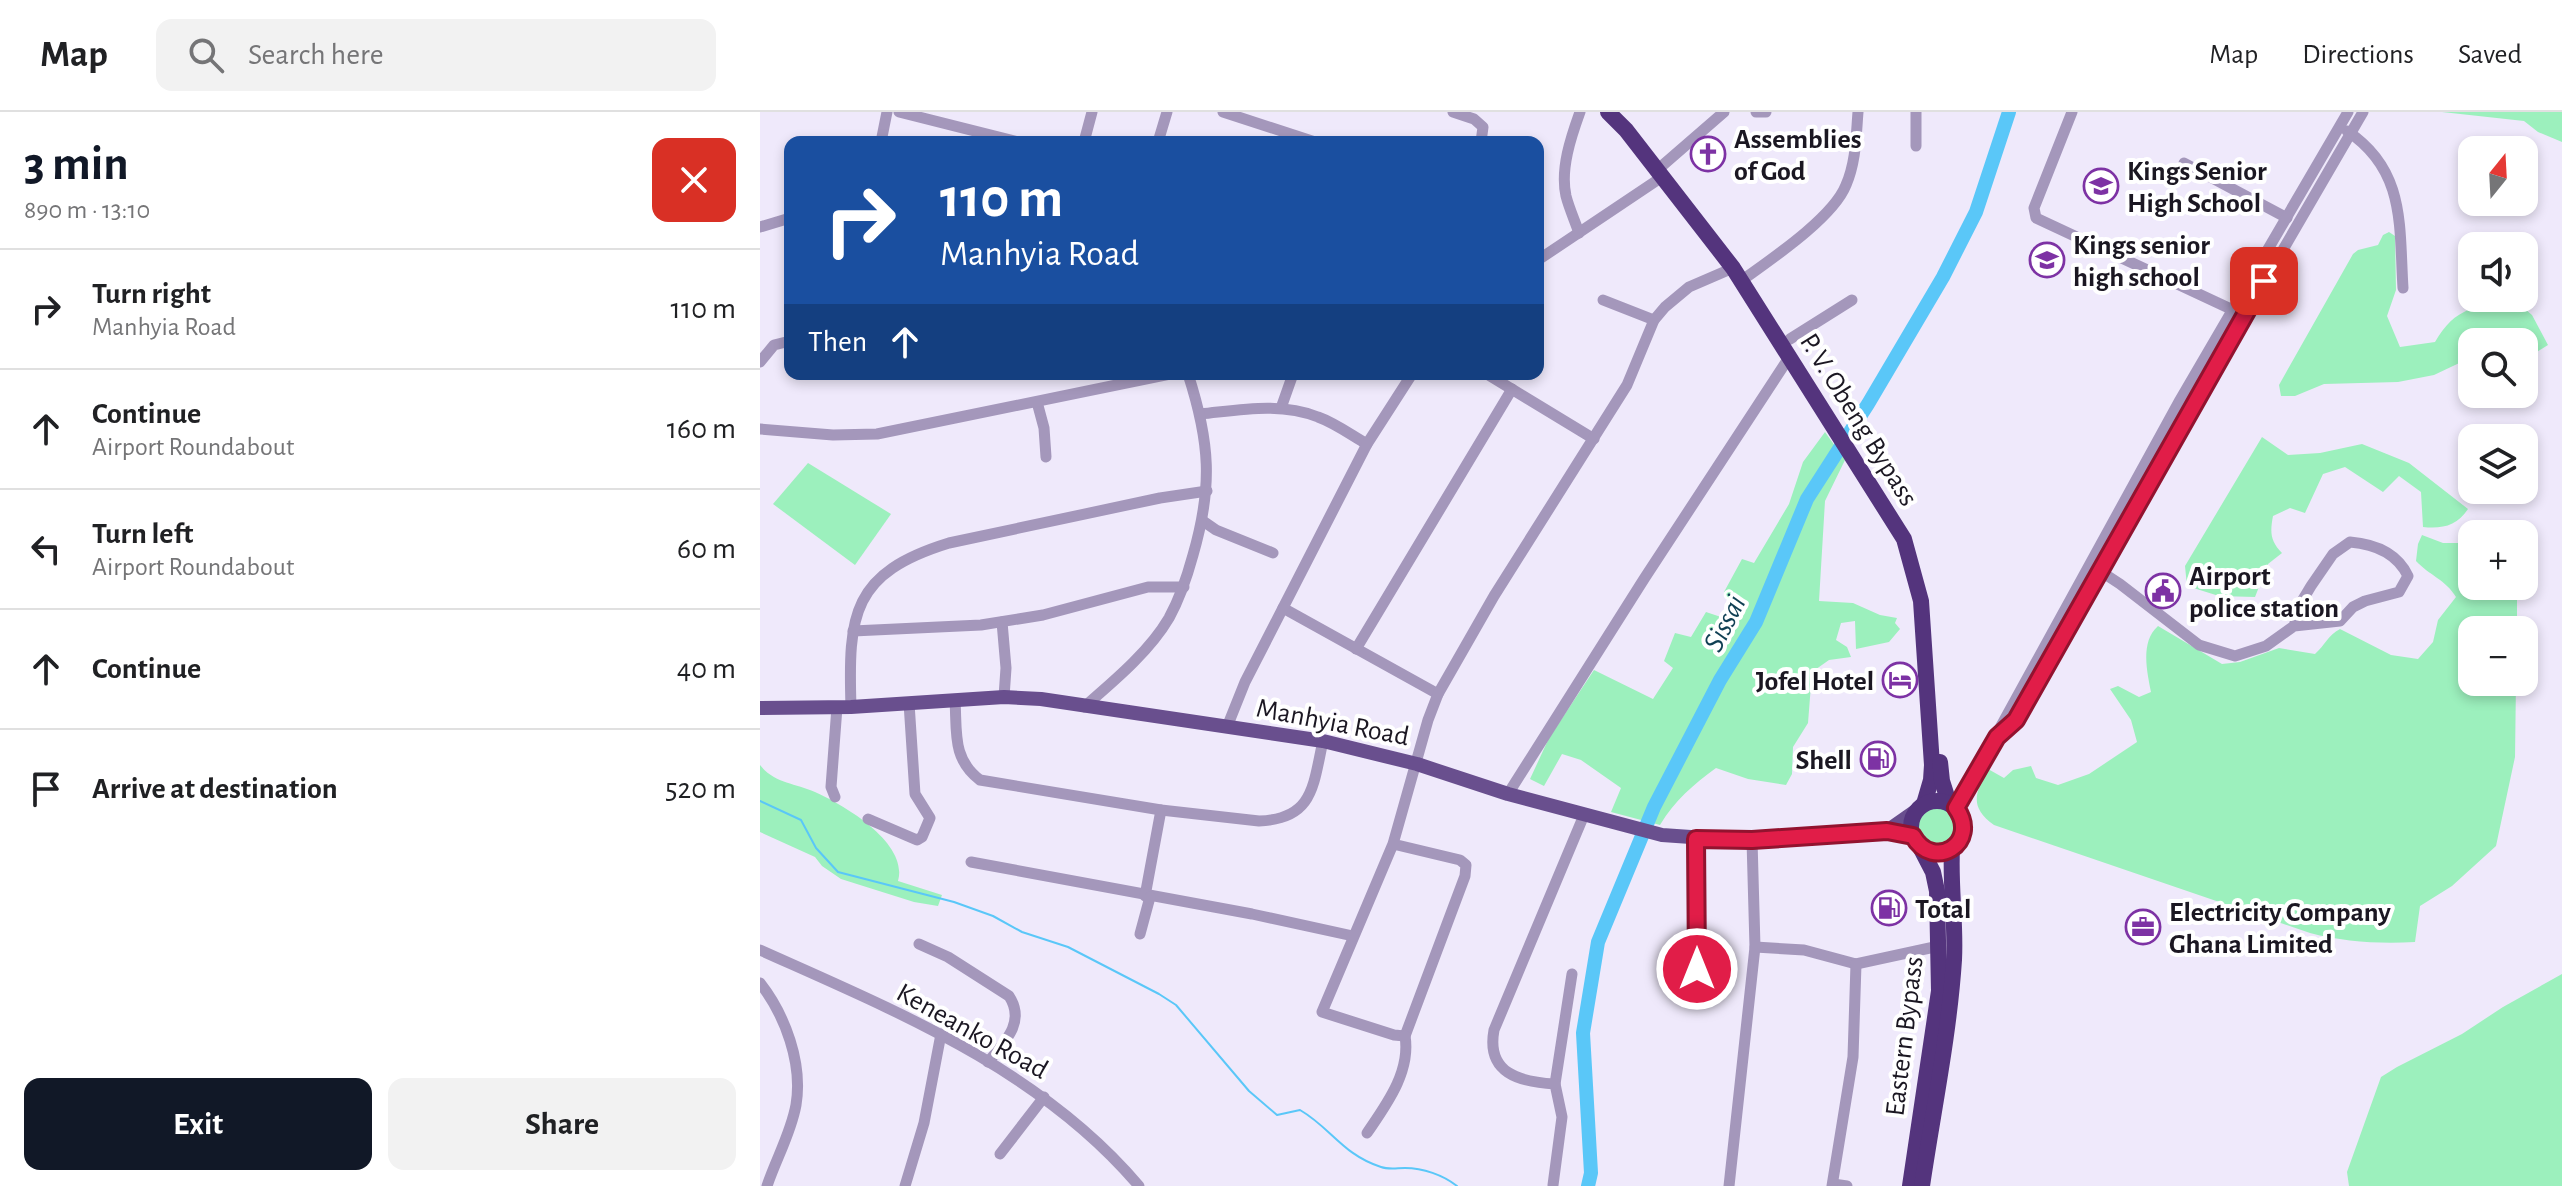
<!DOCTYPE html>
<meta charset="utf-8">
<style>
body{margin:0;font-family:"Alegreya Sans",sans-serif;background:#f2f2f2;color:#202124;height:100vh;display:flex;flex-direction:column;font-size:30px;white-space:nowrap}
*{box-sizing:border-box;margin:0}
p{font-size:26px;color:#757577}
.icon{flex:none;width:44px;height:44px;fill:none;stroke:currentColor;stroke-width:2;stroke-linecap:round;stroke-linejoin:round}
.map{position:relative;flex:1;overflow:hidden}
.sheet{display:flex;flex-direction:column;background:#fff;width:760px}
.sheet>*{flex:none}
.banner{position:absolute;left:24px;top:24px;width:760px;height:244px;border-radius:16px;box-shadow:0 4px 12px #0003;background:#1a4fa0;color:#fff;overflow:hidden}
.needle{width:52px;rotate:18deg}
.tools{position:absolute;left:1698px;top:24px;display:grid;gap:16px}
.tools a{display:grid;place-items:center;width:80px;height:80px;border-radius:16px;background:#fff;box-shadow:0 4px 12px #0003;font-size:40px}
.pin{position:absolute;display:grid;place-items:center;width:68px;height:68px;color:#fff;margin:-34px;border-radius:16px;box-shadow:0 4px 12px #0006}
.me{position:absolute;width:88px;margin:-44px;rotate:0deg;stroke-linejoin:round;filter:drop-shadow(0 0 6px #0008)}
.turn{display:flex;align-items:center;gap:28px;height:168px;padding:0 24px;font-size:36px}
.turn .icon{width:104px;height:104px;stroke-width:2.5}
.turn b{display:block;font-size:56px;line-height:68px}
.then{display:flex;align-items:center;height:76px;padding:0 24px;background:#0003;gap:16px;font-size:30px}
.round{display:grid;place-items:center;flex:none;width:84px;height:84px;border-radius:16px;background:#f2f2f2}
.summary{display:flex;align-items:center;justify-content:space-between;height:136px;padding:0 24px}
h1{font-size:48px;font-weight:700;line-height:60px;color:#111827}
.primary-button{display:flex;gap:16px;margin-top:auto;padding:16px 24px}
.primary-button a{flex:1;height:92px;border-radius:16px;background:#111827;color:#fff;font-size:32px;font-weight:700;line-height:92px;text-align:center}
.primary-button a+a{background:#f2f2f2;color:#202124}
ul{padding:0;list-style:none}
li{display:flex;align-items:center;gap:24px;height:120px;padding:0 24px;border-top:2px solid #e0e0e0}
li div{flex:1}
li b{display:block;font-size:30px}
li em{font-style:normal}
header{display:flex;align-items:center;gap:48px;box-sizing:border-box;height:112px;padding:0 40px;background:#fff;border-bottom:2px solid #e0e0e0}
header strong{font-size:38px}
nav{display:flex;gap:44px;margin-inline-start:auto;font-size:28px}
.search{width:560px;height:72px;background:#f2f2f2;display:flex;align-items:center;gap:20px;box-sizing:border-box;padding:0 28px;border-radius:16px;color:#757577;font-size:30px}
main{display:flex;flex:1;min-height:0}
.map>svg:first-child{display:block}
.green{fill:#9cf0bd}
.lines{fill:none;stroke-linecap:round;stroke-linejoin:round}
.stream{stroke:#5ac7f8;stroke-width:2}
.river{stroke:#5ac7f8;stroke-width:14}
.minor{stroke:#a497bb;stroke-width:11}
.major{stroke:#694f8e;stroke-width:14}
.highway{stroke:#54347d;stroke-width:16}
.route-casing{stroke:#92132f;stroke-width:20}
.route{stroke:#e11d48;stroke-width:14}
.labels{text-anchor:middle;stroke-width:8;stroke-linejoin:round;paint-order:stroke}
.poi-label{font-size:28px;font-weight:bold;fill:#1b1722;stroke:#fff;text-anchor:start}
.street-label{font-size:28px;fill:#1b1722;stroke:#fff}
.water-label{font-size:30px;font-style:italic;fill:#0f3f53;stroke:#fff}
</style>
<header>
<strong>Map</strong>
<div class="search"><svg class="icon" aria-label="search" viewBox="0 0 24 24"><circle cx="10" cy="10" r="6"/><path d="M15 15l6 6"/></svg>Search here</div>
<nav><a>Map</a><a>Directions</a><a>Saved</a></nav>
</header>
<main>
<section class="sheet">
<div class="summary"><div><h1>3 min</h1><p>890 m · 13:10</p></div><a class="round" style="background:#d93025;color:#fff"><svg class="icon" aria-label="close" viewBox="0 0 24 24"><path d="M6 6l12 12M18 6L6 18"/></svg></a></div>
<ul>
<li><svg class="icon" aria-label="right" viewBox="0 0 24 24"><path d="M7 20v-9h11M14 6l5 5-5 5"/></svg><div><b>Turn right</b><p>Manhyia Road</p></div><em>110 m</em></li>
<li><svg class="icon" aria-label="ahead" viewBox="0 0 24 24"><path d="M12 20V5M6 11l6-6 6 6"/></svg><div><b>Continue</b><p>Airport Roundabout</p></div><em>160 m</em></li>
<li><svg class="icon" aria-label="left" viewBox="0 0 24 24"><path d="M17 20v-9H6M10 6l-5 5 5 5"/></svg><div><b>Turn left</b><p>Airport Roundabout</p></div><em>60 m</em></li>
<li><svg class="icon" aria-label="ahead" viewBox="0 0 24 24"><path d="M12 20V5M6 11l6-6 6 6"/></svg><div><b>Continue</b></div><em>40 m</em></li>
<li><svg class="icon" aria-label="arrive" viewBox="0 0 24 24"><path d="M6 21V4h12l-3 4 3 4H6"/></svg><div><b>Arrive at destination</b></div><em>520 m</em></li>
</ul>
<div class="primary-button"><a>Exit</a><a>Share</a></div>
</section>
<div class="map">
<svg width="1802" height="1074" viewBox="0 0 1802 1074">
<rect width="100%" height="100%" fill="#efe9fb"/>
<!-- green -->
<g class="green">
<path d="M1682,0h120v30l-24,-10 -14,-11z"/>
<path d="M1629,120l6,4 1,54 -9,26 13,31 35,-5c21,-36 40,-34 77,-44l20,17 16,30 -13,8 -11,-1v-10h-52v15l-38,18 -36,7 -74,2 -29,12h-14l-2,-11 74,-131 5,-4 20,-5 5,-10z"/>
<path d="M1065,320l20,28 -20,41 -6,100 34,2 27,12 17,3 -2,5 5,6 -11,13 -33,7 -1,-28 -14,2 -5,17 11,7 4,10 -22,3 -17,12 -4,51 -15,24 -1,27 -6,11 -38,-6 -32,-11c-23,17 -41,32 -56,57l-49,-13 10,-24 -40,-28 -19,-6 -18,32 -14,-7 19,-41 45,-68 59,29 20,-31 -9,-7 11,-28 16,4 15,-25 18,6 7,-16 -7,-10 18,-33 12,4 35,-59 14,-42z"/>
<path d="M1502,325l26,18 32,-2 42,-9 47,19 59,46c-11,17 -26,20 -45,18l-2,-35 -22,-16 -16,16 -38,-25 -22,7 -18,39 -15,-5 -17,8c-3,16 -3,25 9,37l-14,11 -13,33 -36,-1 -32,-10 -2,-20z"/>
<path d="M48,351l83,51 -36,51 -82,-61z"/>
<path d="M1662,423l21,8h29v43h45v44h-45v52h44l-1,75 -19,89 -44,40 -32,20 -5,36c-35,2 -71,0 -105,-9l-316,-108c-25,-18 -19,-32 -6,-56l16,9 9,-8 18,-4 5,12 22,7 31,-11 48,-32 -6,-22 -21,-31 8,-3 21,11 12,-5c-4,-21 -11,-50 7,-66l64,38 18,-2 39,-14 36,6c10,-9 13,-19 25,-25l51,26 27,4 15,-17 5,-22 18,-23c-10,-17 -27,-22 -40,-36l2,-17z"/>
<path d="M0,653c14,18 35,18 55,27 29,13 94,51 83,89l44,14 -4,11 -24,-4 -73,-23 -19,-13 -7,-9 -55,-25z"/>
<circle cx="1175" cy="714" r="20"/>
<path d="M1802,862v212h-213l-2,-14 34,-95 16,-10 65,-33 41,-27z"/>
</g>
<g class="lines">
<!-- stream -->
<path class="stream" d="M0,689l41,19 15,28 22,24 116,30 39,14 29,16 46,15 91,47 17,11 73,86 28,24 23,-5c31,18 43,45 81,57 8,3 16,1 24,1 18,0 38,7 52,18"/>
<!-- river -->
<path class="river" d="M828,1074l3,-13 -8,-140 15,-91 56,-135 66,-127 36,-58 51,-123 61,-95 75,-127 33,-65 33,-100"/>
<!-- minor -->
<g class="minor">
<path d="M139,0l119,30"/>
<path d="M463,0l92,30"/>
<path d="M693,0l21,7 9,8 -2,15"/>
<path d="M996,0h10"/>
<path d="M1312,0l-38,96 2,10 197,92"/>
<path d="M1587,19c59,39 52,95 56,157"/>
<path d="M121,30l6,-30"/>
<path d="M324,30l8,-30"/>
<path d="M398,30l9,-30"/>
<path d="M1156,34v-34"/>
<path d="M1424,51l103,55"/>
<path d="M903,53l61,-53"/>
<path d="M0,115l30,-9"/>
<path d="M819,121c-4,-12 -10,-25 -13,-37 -6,-27 5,-59 14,-84"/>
<path d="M778,148l124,-83"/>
<path d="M981,169c29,-21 92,-63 105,-96 10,-23 10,-48 12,-73"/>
<path d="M843,188l51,20"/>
<path d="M1030,227l62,-39"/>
<path d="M0,250l14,-17 16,-4"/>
<path d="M727,262l107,65"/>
<path d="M277,290l7,26 2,29"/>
<path d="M521,296l12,-34"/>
<path d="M441,302c39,-4 79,-12 117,3 17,6 33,18 49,27"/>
<path d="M0,317l73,6 44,-1 293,-60"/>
<path d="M443,409l13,9 57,23"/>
<path d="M1334,455l26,17 79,61 36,11 31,-10 28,-20 8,-25 9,-15 22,-32 17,-12c24,2 47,11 58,34l-9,16 -34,9 -12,6 -13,14 -46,5"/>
<path d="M523,496l155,86"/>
<path d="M242,510l4,46 -2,29"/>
<path d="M93,519l128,-6 62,-10 105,-28h36"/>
<path d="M596,537l156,-260"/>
<path d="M195,588c2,32 -3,59 25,80l181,30 98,11c55,-2 54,-36 64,-80"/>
<path d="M91,595c-3,-93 1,-134 98,-164l211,-45 47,-7"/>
<path d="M324,595c30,-26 65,-55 85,-89 11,-20 18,-41 24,-63 20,-69 17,-113 -5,-181"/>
<path d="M467,615l18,-45 122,-238 45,-70"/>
<path d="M1241,622l15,-14 189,-336 158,-272"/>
<path d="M748,682l136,-215 146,-223"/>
<path d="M75,685l-4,-10 6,-80"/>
<path d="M1196,696l224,-408 168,-288"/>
<path d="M108,707l49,21 5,-3 8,-19 -15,-24 -6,-91"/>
<path d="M936,727l1,130"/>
<path d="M633,732l67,16 6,5 -1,11 -60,160 -11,-1 -72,-23 71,-168 35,-124 10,-26 56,-98 133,-211 27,-65 11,-13 24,-20 44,-19"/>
<path d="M211,750l281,52 101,22"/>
<path d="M385,784l16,-86"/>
<path d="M380,822l10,-37"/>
<path d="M159,832l29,13 61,39c17,26 -4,46 -21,66"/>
<path d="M995,835l49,3 52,14 83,-18"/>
<path d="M0,838c136,61 280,119 379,236"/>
<path d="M0,871c25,32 43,80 36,122 -5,28 -20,54 -29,81"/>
<path d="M795,972l17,-110"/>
<path d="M607,1021c19,-28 44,-61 38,-97"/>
<path d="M240,1042l44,-57"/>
<path d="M1073,1072l14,2"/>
<path d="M793,1073l9,-68 -7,-33c-36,-2 -69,-11 -61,-54l90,-215"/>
<path d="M145,1074l19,-63 17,-89"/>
<path d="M969,1074l26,-239 -3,-107"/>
<path d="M1072,1074l21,-129 3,-93"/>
</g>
<!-- major -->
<g class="major">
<path d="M0,596l91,-1 153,-10 37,2 282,42 94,23 91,30 154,41 72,5 153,-9 26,5"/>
<path d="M1127,719l30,-21"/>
</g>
<!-- highway -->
<g class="highway">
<path d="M848,0l18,18 107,138 171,271 17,62 11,164 -1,15 -7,24"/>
<path d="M1180,650l2,19 7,22"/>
<circle cx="1177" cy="715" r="26"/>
<path d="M1150,1074l29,-195 -2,-100 -4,-19 -13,-25"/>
<path d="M1162,1074c11,-75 27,-150 32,-226 2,-37 -4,-74 -2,-111"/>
</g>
</g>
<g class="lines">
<!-- route casing -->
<g class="route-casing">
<path id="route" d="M937,857l-1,-130 56,1 135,-9 26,5c20,36 68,7 43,-28l41,-71 19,-17 248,-439"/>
</g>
<!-- route -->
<use href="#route" class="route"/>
</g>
<!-- icons -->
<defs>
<g id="church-ring" transform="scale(1.8)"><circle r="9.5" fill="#fff" stroke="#7d32a4" stroke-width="1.5"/><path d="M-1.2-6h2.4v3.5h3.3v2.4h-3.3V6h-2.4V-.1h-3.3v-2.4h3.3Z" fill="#7d32a4"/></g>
<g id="school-ring" transform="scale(1.8)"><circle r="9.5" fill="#fff" stroke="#7d32a4" stroke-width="1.5"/><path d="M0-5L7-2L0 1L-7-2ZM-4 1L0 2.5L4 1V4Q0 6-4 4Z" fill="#7d32a4"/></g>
<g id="civic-ring" transform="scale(1.8)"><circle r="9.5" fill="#fff" stroke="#7d32a4" stroke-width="1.5"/><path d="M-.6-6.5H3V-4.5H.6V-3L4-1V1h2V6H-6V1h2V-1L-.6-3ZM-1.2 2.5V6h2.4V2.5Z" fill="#7d32a4"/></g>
<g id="hotel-ring" transform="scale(1.8)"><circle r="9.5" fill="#fff" stroke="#7d32a4" stroke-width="1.5"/><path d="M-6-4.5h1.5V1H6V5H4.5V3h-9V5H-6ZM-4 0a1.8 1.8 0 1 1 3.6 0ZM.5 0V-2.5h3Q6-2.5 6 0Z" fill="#7d32a4"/></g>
<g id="fuel-ring" transform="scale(1.8)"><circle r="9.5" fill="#fff" stroke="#7d32a4" stroke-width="1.5"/><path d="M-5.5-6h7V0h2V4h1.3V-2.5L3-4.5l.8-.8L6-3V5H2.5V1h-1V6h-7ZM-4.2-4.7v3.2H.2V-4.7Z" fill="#7d32a4"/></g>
<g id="office-ring" transform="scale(1.8)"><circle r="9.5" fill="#fff" stroke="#7d32a4" stroke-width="1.5"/><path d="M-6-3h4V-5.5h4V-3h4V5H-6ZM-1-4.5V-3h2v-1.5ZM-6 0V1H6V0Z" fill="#7d32a4"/></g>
</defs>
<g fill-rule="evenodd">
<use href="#church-ring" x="948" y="42"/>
<use href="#school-ring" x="1341" y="74"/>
<use href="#school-ring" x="1287" y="148"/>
<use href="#civic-ring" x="1403" y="479"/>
<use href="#hotel-ring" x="1140" y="568"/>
<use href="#fuel-ring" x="1118" y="647"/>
<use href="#fuel-ring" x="1129" y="796"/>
<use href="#office-ring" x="1383" y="815"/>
</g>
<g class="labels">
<!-- poi labels -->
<g class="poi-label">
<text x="974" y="36">Assemblies<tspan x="974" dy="32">of God</tspan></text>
<text x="1367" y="68">Kings Senior<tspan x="1367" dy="32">High School</tspan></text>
<text x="1313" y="142">Kings senior<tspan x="1313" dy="32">high school</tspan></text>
<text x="1429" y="473">Airport<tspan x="1429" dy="32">police station</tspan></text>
<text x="1114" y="578" text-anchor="end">Jofel Hotel</text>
<text x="1092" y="657" text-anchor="end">Shell</text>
<text x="1155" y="806">Total</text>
<text x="1409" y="809">Electricity Company<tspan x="1409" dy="32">Ghana Limited</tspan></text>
</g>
<!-- street labels -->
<g class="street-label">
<text transform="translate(1100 307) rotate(58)" y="10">P. V. Obeng Bypass</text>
<text transform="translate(573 609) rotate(11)" y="10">Manhyia Road</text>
<text transform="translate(213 918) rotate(29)" y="10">Keneanko Road</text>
<text transform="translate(1143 924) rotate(-83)" y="10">Eastern Bypass</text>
</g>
<!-- water labels -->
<g class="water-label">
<text transform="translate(964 511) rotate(-63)" y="10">Sissai</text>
</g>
</g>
</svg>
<div class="tools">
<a><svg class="needle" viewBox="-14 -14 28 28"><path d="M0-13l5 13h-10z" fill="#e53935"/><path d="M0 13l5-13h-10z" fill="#757577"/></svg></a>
<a><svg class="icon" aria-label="sound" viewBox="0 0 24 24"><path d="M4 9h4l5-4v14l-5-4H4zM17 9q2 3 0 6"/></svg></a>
<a><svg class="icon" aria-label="search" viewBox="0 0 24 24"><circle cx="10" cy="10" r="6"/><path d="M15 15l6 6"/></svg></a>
<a><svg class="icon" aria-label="layers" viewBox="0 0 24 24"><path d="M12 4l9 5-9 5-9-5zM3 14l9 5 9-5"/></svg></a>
<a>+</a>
<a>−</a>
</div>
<div class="pin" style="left:1504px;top:169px;background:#d93025"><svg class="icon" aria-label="arrive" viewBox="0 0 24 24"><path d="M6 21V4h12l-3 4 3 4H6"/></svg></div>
<svg class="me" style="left:937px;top:857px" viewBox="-20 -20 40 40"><circle r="17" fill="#e11d48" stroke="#fff" stroke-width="3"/><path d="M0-11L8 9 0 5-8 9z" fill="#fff"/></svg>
<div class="banner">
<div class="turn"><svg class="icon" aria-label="right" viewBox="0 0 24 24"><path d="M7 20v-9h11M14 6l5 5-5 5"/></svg><div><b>110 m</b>Manhyia Road</div></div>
<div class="then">Then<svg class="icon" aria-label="ahead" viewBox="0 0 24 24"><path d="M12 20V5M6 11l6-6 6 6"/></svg></div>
</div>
</div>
</main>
